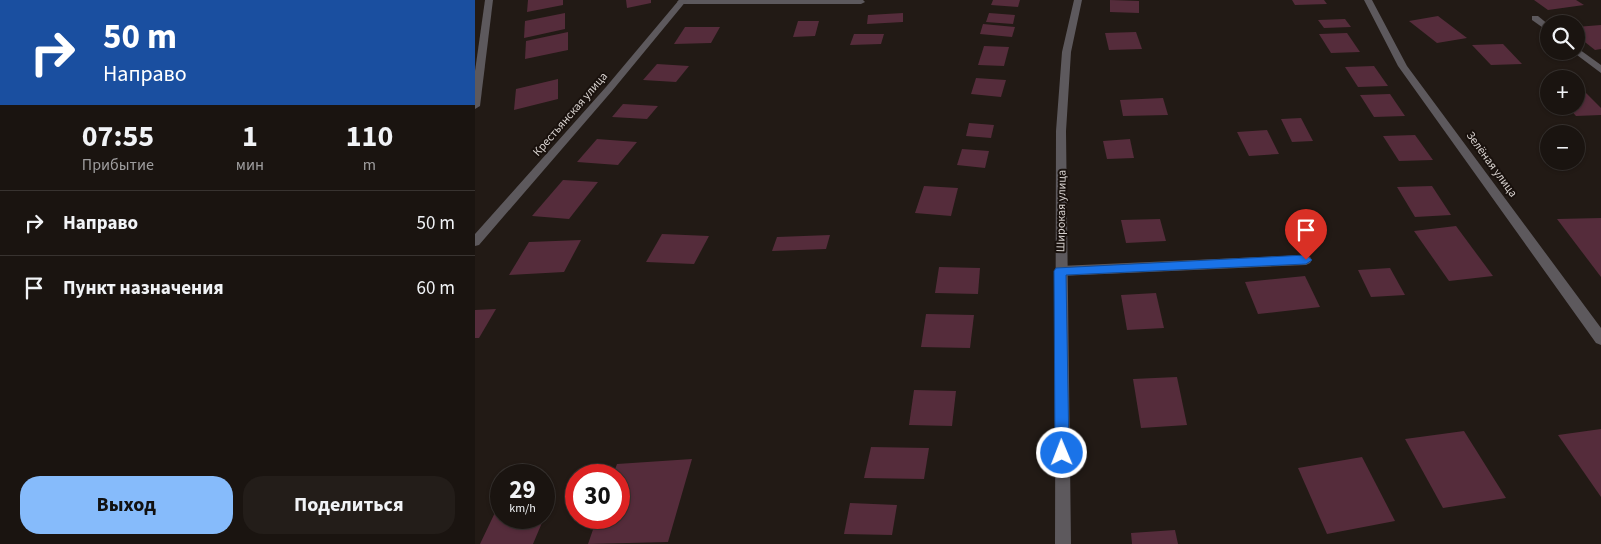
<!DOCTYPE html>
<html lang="ru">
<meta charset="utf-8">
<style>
body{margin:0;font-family:"Source Sans 3",sans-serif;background:#231d19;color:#f1f3f6;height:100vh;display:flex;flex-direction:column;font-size:19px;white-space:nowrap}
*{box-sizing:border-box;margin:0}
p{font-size:16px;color:#9f9e9f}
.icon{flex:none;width:28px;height:28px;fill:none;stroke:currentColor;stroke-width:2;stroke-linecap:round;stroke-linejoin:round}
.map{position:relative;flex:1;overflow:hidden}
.side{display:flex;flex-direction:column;background:#1a1410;width:475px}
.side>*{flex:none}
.hud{background:#1a4fa0;color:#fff;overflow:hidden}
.buttons{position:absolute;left:1065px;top:15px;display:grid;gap:10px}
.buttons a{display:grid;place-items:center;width:45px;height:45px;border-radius:50%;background:#1a1410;box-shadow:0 1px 4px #0004,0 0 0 1px #383330;font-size:25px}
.speed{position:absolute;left:15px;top:464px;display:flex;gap:10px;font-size:25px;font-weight:700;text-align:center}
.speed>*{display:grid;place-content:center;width:65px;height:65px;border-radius:50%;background:#1a1410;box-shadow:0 1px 4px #0004,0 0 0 1px #383330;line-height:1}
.speed small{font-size:12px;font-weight:400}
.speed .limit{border:8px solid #d22;background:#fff;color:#111}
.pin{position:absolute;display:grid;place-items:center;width:42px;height:42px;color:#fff;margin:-51px -21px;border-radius:50% 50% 50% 0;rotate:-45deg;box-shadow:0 0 5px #0007}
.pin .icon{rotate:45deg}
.me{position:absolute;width:55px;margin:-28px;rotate:359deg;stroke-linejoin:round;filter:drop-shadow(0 0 4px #0008)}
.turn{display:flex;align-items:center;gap:18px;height:105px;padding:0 20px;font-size:22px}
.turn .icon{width:65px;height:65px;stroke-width:2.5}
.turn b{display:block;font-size:35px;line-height:42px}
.eta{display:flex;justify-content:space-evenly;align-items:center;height:85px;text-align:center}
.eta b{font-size:30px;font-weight:700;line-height:35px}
.button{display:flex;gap:10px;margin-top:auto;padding:10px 20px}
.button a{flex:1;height:58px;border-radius:20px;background:#86bbfb;color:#111;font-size:20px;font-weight:700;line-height:58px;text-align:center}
.button a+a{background:#231d19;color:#f1f3f6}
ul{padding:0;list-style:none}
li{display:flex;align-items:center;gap:15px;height:65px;padding:0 20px;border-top:1px solid #383330}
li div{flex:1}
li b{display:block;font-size:19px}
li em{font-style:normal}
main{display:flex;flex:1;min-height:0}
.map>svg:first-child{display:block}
.building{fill:#552c3b}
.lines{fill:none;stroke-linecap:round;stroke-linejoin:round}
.lane{fill:#5d595d;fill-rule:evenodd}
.street{fill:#5d595d;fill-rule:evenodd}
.route{fill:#1a73e8;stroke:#114b97}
.labels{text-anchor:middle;stroke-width:4;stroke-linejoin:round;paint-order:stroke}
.street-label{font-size:12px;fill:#d6d0cd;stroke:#19110d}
</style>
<main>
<section class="side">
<div class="hud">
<div class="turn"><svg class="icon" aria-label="right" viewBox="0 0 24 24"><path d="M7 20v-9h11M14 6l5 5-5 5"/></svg><div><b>50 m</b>Направо</div></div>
</div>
<div class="eta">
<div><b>07:55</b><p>Прибытие</p></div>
<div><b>1</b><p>мин</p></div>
<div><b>110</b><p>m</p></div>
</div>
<ul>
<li><svg class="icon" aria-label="right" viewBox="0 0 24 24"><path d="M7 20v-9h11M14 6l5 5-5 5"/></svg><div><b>Направо</b></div><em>50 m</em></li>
<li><svg class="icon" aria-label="arrive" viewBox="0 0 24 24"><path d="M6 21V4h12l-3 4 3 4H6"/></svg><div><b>Пункт назначения</b></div><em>60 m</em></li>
</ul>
<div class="button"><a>Выход</a><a>Поделиться</a></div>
</section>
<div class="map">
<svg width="1126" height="544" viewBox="0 0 1126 544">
<rect width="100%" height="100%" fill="#221a15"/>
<!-- building -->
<g class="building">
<path d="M53,0h35v5l-36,7z"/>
<path d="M151,0h25v3l-24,5z"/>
<path d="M518,0h27l-2,7 -27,-2z"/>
<path d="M635,0l29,1v12l-29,-1z"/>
<path d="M817,0h32l3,4 -32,1z"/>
<path d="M1059,0h42l8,5 -36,5z"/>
<path d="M90,13v16l-41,9 1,-17z"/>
<path d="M428,13v9l-36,2 1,-9z"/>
<path d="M514,13l26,2 -2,9 -27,-2z"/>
<path d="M963,16l29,22 -30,5 -28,-22z"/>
<path d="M870,19l6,8 -27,1 -6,-8z"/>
<path d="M323,21h21l-4,15 -22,1z"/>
<path d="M508,24l32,3 -3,10 -32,-3z"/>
<path d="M1126,25v24l-6,1 -19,-15v-8z"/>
<path d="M210,27h35l-9,16 -37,1z"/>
<path d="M93,32v18l-43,9 1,-18z"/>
<path d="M661,32l6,17 -33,1 -4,-17z"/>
<path d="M872,33l13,19 -29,1 -12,-19z"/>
<path d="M379,34h30l-3,10 -31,1z"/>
<path d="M1028,44l19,20 -31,1 -19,-20z"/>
<path d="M509,46l25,1 -5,19 -26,-1z"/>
<path d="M182,64l32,2 -13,16 -33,-2z"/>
<path d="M899,66l14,20 -30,1 -13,-20z"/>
<path d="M501,78l30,2 -5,17 -30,-3z"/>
<path d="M83,79v20l-44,11 2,-21z"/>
<path d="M1101,88h5l20,20v7l-25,1 -9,-10h9z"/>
<path d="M915,94l15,22 -31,1 -14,-22z"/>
<path d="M688,98l5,17 -45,1 -3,-16z"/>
<path d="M148,104l35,2 -11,13 -35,-2z"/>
<path d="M826,118l12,23 -21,1 -11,-23z"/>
<path d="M494,123l25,2 -3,13 -25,-2z"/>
<path d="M792,130l12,24 -30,2 -12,-24z"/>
<path d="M940,135l18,25 -34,1 -16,-25z"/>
<path d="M122,139l40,3 -19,23 -41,-3z"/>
<path d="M655,139l4,19 -27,1 -4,-18z"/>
<path d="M487,149l27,2 -4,17 -28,-3z"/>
<path d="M88,180l35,2 -29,37 -37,-3z"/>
<path d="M449,186l34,2 -7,28 -36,-3z"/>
<path d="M957,186l19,29 -36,2 -18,-30z"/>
<path d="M1126,218v59l-44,-58z"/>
<path d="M685,219l6,22 -40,2 -5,-23z"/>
<path d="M981,226l37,50 -44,5 -35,-50z"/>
<path d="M187,234l47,2 -15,28 -48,-2z"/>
<path d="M355,235l-4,14 -54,2 5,-14z"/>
<path d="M106,240l-17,32 -55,3 20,-33z"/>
<path d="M464,267l41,1 -2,26 -43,-1z"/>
<path d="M915,268l15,27 -34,2 -13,-27z"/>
<path d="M830,276l15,31 -62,7 -13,-32z"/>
<path d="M681,293l8,35 -37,2 -6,-35z"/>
<path d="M21,309l-17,29h-4v-28z"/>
<path d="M451,314l48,1 -4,33 -49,-1z"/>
<path d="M702,377l10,48 -46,3 -8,-49z"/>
<path d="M439,390l42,1 -4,35 -43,-1z"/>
<path d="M1126,429v68l-43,-62z"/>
<path d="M989,431l42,67 -63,10 -38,-69z"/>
<path d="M396,447l58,1 -5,31 -60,-1z"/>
<path d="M887,457l33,64 -68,13 -29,-66z"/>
<path d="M217,459l-24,83 -80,2 9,-26h22v-43h-6l4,-11z"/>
<path d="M77,499l-19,45h-53l21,-44v18h43v-18z"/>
<path d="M375,503l47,2 -5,30 -48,-1z"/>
<path d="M700,530l3,14h-46l-1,-11z"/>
</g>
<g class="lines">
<!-- lane -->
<g class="lane">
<path d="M204,0h184l2,2 -4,2h-180l-4,-2z"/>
<path d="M1057,16h6l11,9v7l-17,-12z"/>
<path d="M1101,47l25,18v8l-28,-21 3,-1z"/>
<path d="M831,255l4,2 2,3 -2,3 -4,2 -246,11 -4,-2 -2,-3 2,-3 4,-2z"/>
</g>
<!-- street -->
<g class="street">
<path d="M10,0h8l-13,106 -5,3v-38z"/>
<path d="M204,0h8l-75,91 -133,154 -4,1v-12l131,-147z"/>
<path d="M599,0h8l-11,52 -5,79 5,413h-16l1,-413 6,-79z"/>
<path d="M889,0h8l35,66 194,262v17l-5,-2 -198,-277z"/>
</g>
</g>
<!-- route -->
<path class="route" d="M831,255l6,5 -6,4 -240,11 3,178 -2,5 -5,2 -5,-2 -2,-5 -1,-182 2,-3z"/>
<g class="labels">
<!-- street labels -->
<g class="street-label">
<text transform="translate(95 114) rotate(-49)" y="4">Крестьянская улица</text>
<text transform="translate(1017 164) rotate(54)" y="4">Зелёная улица</text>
<text transform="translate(586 211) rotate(-89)" y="4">Широкая улица</text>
</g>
</g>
</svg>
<div class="buttons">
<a><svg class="icon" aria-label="search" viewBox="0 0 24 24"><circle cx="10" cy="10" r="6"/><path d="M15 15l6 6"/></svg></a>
<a>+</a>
<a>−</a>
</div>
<div class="speed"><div>29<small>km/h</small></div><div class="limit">30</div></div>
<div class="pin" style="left:831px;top:260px;background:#d93025"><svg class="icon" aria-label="arrive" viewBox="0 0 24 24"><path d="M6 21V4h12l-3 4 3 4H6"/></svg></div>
<svg class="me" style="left:587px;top:453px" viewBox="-20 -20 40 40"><circle r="17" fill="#1a73e8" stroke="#fff" stroke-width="3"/><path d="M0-11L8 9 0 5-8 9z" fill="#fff"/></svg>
</div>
</main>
